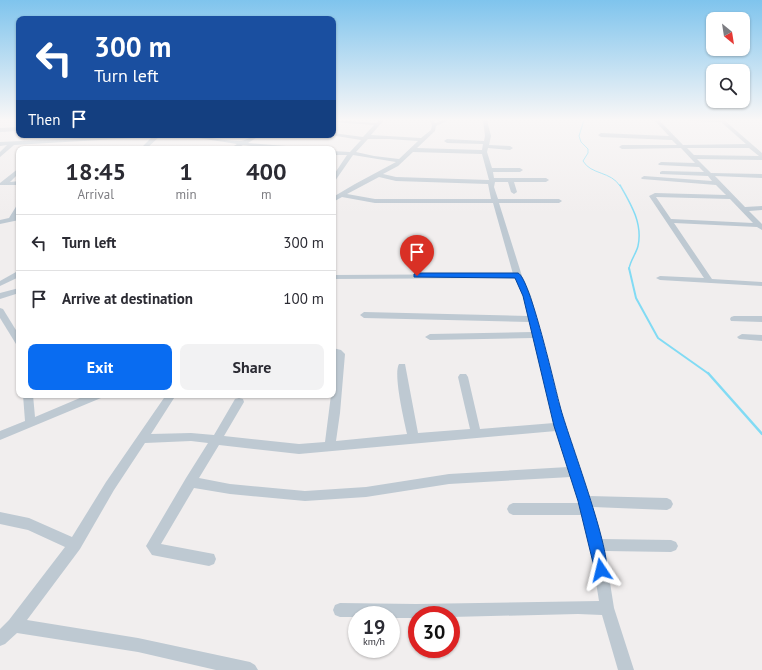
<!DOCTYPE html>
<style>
body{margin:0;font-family:"PT Sans",sans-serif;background:#f2f2f3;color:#2b2b33;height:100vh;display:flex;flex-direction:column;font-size:15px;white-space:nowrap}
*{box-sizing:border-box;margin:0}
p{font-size:13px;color:#7c7c81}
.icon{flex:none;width:22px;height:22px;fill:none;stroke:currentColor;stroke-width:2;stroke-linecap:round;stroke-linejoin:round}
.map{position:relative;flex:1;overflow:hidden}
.sheet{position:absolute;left:16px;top:146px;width:320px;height:252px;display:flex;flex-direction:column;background:#fff;border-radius:8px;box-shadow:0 1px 3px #0004}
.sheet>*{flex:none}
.hud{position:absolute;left:16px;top:16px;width:320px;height:122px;border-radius:8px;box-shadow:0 1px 3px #0004;background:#1a4fa0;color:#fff;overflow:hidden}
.needle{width:26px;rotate:150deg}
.controls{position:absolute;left:706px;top:12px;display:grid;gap:8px}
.controls a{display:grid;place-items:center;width:44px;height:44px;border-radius:8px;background:#fff;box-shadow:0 1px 3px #0004;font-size:20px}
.speed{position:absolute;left:348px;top:606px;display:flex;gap:8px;font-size:20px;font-weight:700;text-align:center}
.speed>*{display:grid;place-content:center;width:52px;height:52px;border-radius:50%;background:#fff;box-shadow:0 1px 3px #0004;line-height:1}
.speed small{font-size:10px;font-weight:400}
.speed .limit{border:6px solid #d22;background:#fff;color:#111}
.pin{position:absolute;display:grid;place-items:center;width:34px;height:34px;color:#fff;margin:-41px -17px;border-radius:50% 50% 50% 0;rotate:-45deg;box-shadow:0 0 4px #0007}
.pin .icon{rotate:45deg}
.me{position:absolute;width:44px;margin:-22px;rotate:350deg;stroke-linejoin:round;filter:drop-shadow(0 0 3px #0008)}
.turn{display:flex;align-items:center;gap:14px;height:84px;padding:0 12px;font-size:18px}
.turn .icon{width:52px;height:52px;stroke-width:2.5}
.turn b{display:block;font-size:28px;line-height:34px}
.then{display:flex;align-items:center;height:38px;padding:0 12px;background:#0003;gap:8px;font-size:15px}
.eta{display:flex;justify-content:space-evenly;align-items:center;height:68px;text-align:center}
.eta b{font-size:24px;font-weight:600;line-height:28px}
.button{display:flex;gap:8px;margin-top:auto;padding:8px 12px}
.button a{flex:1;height:46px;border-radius:8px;background:#096cf1;color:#fff;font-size:16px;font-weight:600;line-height:46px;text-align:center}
.button a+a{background:#f2f2f3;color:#2b2b33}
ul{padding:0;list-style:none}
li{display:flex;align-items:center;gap:12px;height:56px;padding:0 12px;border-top:1px solid #e1e1e2}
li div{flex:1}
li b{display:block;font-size:15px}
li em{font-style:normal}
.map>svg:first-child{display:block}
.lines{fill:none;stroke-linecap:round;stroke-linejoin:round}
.stream-far3{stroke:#82dbf4;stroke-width:1}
.stream-far2{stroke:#82dbf4;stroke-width:1.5}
.stream-far1{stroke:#82dbf4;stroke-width:2}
.stream{stroke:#82dbf4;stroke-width:2.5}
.minor{fill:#bec9d2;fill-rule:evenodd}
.route{fill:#096cf1;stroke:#06469d}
</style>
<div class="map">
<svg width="762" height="670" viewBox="0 0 762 670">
<rect width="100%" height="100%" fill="#f1eeee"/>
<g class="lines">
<!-- stream-far3 -->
<path class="stream-far3" d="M584,120l-5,16 2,6 7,7v4l-5,8c8,14 28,10 37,25"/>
<!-- stream-far2 -->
<path class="stream-far2" d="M620,185c11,19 23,39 18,61 -2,8 -8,15 -9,23"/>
<!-- stream-far1 -->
<path class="stream-far1" d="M629,268l7,30 22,40 51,36"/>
<!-- stream -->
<path class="stream" d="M708,373l54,61"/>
<!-- minor -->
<g class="minor">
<path d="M333,120l44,3 2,-3h5l-13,15 50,3 10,-8 1,-5 -3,-5h4l2,3 8,-3h6l-13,6 -1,5 -18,17 65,2 1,-6 -36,-1 -3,-2 3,-2 37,2 1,-5 -2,-16h4l4,16 -2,9 21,1 3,2 -3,2 -22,-2 -1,4 5,16h28l3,2 -3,2h-27l1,6h52l3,2 -3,2h-32l3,10 -3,2 -3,-2 -3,-10h-13l-1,5 4,12h61l3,2 -3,2h-60l23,73 9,20 34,130 24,70 78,2 4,2 2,4 -2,4 -4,2 -74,-3 9,32 69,1 5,2 2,4 -2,4 -5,2 -66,-1 9,57 20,62h-16l-16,-55 -24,-1 -127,3v-2h-34l-1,3h-25v-3h-34v2h-17l-5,-2 -2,-5 2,-5 5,-2 76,1 183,-3 -9,-56 -7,-30h-70l-4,-2 -2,-4 2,-4 4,-2h67l-9,-26 -122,7 -83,13 -61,4 -75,-7 -36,-6 -33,56 53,10 2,5 -2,5 -5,2 -52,-10 -5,-1 -6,-9 40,-68 22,-35 -17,-2 -46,2 -31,47 -34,59 -53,71 111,18 112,24 5,3 3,5h-42l-78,-18 -121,-19 -12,11 -5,2v-17l9,-9 56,-73 -37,-17 -28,-6v-12l29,6 43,19 34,-55 60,-87h10l-25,39 40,-1 23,2 21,-36 4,-1 4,1 1,3 -20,34 75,8 26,-2 6,-47h2l2,-40 -2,-1v-6l8,2 4,4 -5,59 -4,28 71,-7c-3,-14 -14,-60 -8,-70h6l13,69 52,-4 -12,-52 2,-3h6l2,3 12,52 74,-6 -21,-85 -103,2 -5,-3 5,-3 102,-2 -3,-10 -165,-4 -4,-3 4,-3 164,4 -5,-20 -8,-18 -182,1v-4l180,-1 -20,-71h-118l-33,-6 -9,5v-5l22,-13 41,-22 -43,-7 -18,26 -2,1v-6l14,-21h-14v-4l17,1 11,-12 -31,-5h3v-2l30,4 11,-12 -41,-3zM368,139h21l29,2 -19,18 -25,-3 -18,-4zM413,152l69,2 7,26 -93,-3 -13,-3 15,-8zM379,177l17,4 92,3 3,15h-116l-28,-5zM556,431l12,36 -119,7 -83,13 -61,4 -75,-7 -31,-6 20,-33 80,9z"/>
<path d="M654,120h5l24,25 63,-1 -25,-22 -31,-1 -2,-1h36l38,33v7l-65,-1 14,14 51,1v4l-47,-2 30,31 17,-1v4l-13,1 13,13v6l-5,-3 -83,-4 38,56 50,3v4l-102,-6 -4,-2 4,-2 44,2 -55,-82 6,-3 71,2 -10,-10 -74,-6 -1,-1 3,-2 68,5 -4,-5 -48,-2v-2l2,-1 42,1 -5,-5 -40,-2 -1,-1 3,-2 34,1 -14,-15 -59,1 -3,-2 3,-2h55l-5,-5 -71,-3 -3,-2 3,-2 68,3zM687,148h62l10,8 -65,-1zM656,197l74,2 23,24 -82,-4z"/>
<path d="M19,127v4l-19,1v-4z"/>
<path d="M145,135h20l-6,2 -13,12h-6l12,-12 -138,8 -14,12v-5l7,-7 -7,1v-4z"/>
<path d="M179,135c21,0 41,6 61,6 7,0 11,-6 21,-6l-13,8 51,4 3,2h-24l-35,-4 -7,4h-7l8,-5z"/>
<path d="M19,168v5l-9,9 9,-1v4h-19v-2z"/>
<path d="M19,204v8l-2,4h2v4l-19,4v-4l9,-2 8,-13z"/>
<path d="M16,272h3v5l-19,9v-5z"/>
<path d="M19,288v5l-19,6v-6z"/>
<path d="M0,308l3,1 16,26v10l-3,-1 -16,-26z"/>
<path d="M734,316h28v6l-31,-1 -1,-2 1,-2z"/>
<path d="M742,334l20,1v6l-23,-2 -2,-2z"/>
<path d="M23,395h10l2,22 52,-22h15l-1,3 -101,42v-9l25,-10z"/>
</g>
</g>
<!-- sky -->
<linearGradient id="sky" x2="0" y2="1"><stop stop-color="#7fc4ed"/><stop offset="0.56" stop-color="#f9f7f7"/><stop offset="1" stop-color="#f9f7f7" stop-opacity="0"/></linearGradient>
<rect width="762" height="214" fill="url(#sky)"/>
<!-- route -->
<path class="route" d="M417,273h101c12,4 37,115 42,133 7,28 54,150 46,169l-5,2 -5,-2 -18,-74 -24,-75 -31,-130 -8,-18 -101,-1v-3z"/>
</svg>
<div class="controls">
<a><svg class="needle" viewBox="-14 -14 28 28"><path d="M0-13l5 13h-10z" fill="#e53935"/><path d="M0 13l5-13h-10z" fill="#7c7c81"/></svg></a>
<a><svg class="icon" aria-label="search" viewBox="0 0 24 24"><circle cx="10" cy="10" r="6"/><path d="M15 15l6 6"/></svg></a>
</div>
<div class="speed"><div>19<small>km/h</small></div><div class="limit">30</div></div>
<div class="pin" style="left:417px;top:276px;background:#d93025"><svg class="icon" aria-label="arrive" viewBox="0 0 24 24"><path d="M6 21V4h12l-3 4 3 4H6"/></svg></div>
<svg class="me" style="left:601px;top:570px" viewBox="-20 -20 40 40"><path d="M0-17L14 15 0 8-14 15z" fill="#096cf1" stroke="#fff" stroke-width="4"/></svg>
<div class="hud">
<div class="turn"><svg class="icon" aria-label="left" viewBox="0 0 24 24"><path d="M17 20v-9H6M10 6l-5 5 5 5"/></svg><div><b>300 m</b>Turn left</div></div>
<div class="then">Then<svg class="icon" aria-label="arrive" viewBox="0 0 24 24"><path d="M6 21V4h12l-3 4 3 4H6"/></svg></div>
</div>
<section class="sheet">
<div class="eta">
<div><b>18:45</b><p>Arrival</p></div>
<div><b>1</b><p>min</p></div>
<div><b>400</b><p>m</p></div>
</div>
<ul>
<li><svg class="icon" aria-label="left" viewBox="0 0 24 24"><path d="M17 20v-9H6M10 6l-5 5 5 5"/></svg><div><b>Turn left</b></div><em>300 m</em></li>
<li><svg class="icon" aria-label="arrive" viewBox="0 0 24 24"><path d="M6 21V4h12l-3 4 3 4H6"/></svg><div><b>Arrive at destination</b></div><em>100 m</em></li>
</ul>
<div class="button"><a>Exit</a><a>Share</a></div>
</section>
</div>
